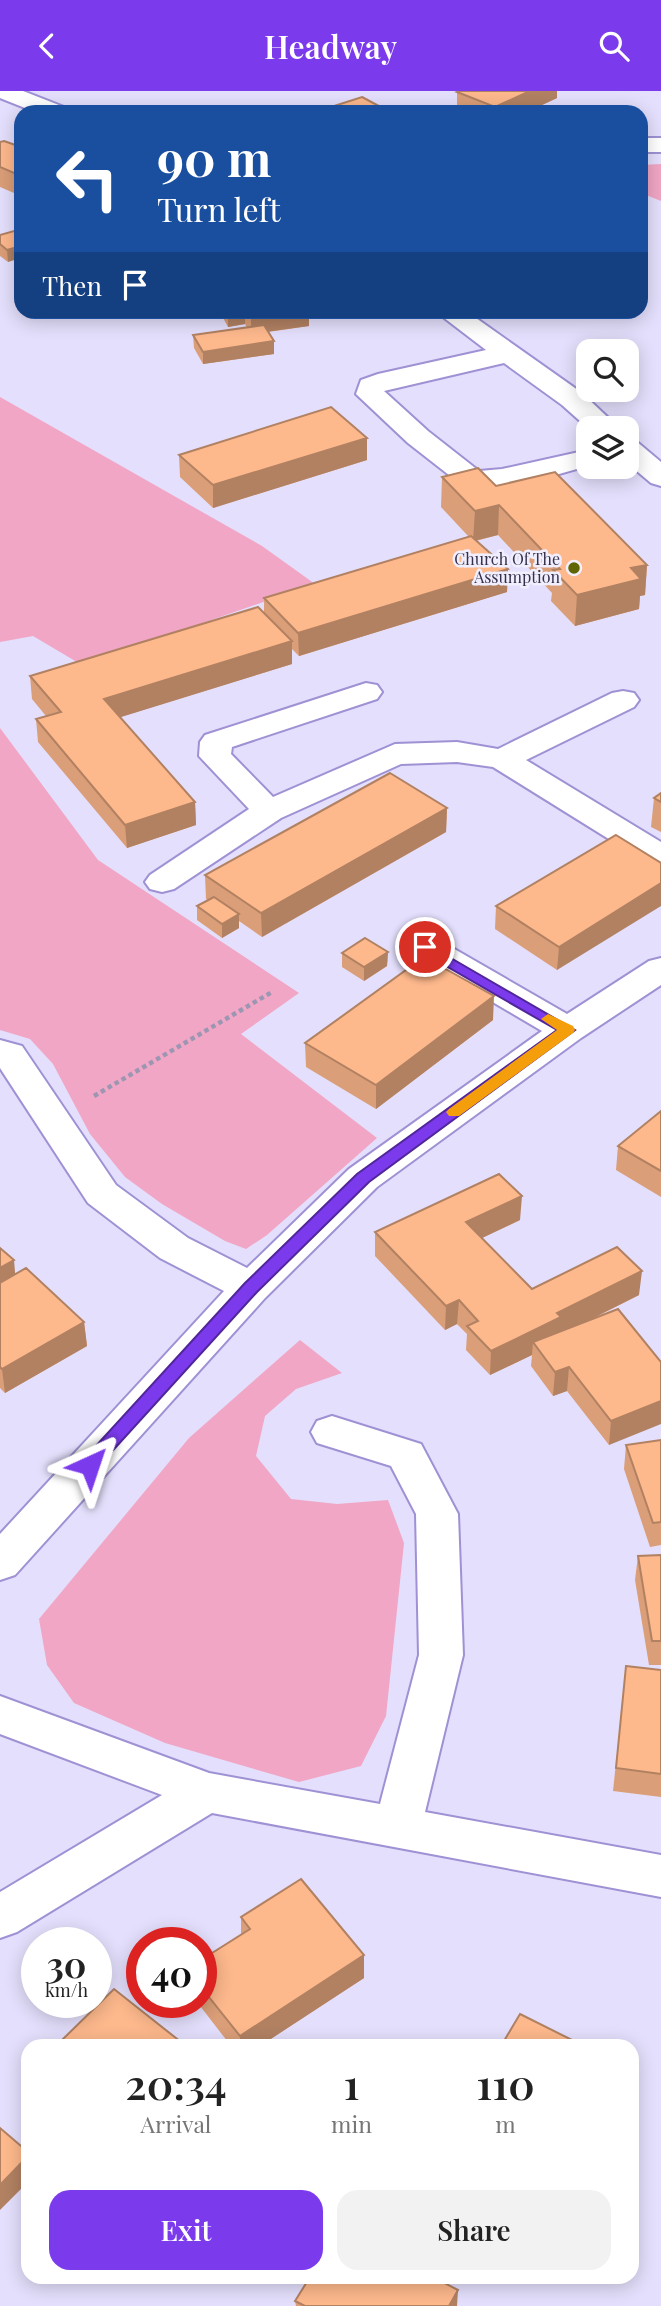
<!DOCTYPE html>
<style>
body{margin:0;font-family:"Playfair Display",serif;background:#f2f2f2;color:#222;height:100vh;display:flex;flex-direction:column;font-size:26px;white-space:nowrap}
*{box-sizing:border-box;margin:0}
p{font-size:23px;color:#767676}
.icon{flex:none;width:38px;height:38px;fill:none;stroke:currentColor;stroke-width:2;stroke-linecap:round;stroke-linejoin:round}
.map{position:relative;flex:1;overflow:hidden}
.panel{position:absolute;left:21px;top:1948px;width:618px;height:245px;display:flex;flex-direction:column;background:#fff;border-radius:21px;box-shadow:0 4px 18px #0003}
.panel>*{flex:none}
.hud{position:absolute;left:14px;top:14px;width:634px;height:214px;border-radius:21px;box-shadow:0 4px 18px #0003;background:#1a4fa0;color:#fff;overflow:hidden}
.fabs{position:absolute;left:576px;top:248px;display:grid;gap:14px}
.fabs a{display:grid;place-items:center;width:63px;height:63px;border-radius:14px;background:#fff;box-shadow:0 4px 18px #0003;font-size:35px}
.speed{position:absolute;left:21px;top:1836px;display:flex;gap:14px;font-size:35px;font-weight:700;text-align:center}
.speed>*{display:grid;place-content:center;width:91px;height:91px;border-radius:50%;background:#fff;box-shadow:0 4px 18px #0003;line-height:1}
.speed small{font-size:18px;font-weight:400}
.speed .limit{border:10px solid #d22;background:#fff;color:#111}
.pin{position:absolute;display:grid;place-items:center;width:60px;height:60px;color:#fff;margin:-30px;border:4px solid #fff;border-radius:50%;box-shadow:0 2px 7px #0007}
.me{position:absolute;width:77px;margin:-38px;rotate:42deg;stroke-linejoin:round;filter:drop-shadow(0 0 5px #0008)}
.turn{display:flex;align-items:center;gap:24px;height:147px;padding:0 28px;font-size:32px}
.turn .icon{width:91px;height:91px;stroke-width:2.5}
.turn b{display:block;font-size:49px;line-height:60px}
.then{display:flex;align-items:center;height:66px;padding:0 28px;background:#0003;gap:14px;font-size:26px}
.eta{display:flex;justify-content:space-evenly;align-items:center;height:119px;text-align:center}
.eta b{font-size:42px;font-weight:600;line-height:49px}
.action{display:flex;gap:14px;margin-top:auto;padding:14px 28px}
.action a{flex:1;height:80px;border-radius:21px;background:#7c3aed;color:#fff;font-size:28px;font-weight:600;line-height:80px;text-align:center}
.action a+a{background:#f2f2f2;color:#222}
header{display:flex;justify-content:space-between;align-items:center;height:91px;padding:0 28px;background:#7c3aed;color:#fff;font-size:32px;font-weight:600}
.map>svg:first-child{display:block}
.green{fill:#f0a6c4}
.lines{fill:none;stroke-linecap:round;stroke-linejoin:round}
.minor-casing{stroke:#9f91d4;stroke-width:4}
.path{stroke:#9c96b3;stroke-width:4.5;stroke-dasharray:4.5 3.5;stroke-linecap:butt}
.minor{fill:#fff;fill-rule:evenodd}
.wall{fill:#da9e78}
.shaded-wall{fill:#b18162}
.building{fill:#fdb88c;stroke:#b18162;stroke-width:2}
.route{fill:#7c3aed;stroke:#51269a;stroke-width:2}
.slow{fill:#f59e0b}
.poi-dot{fill:#5f6502;stroke:#f1effd;stroke-width:2.5}
.labels{text-anchor:middle;stroke-width:5;stroke-linejoin:round;paint-order:stroke}
.far-poi-label{font-size:16px;fill:#36304c;stroke:#f1effd;text-anchor:end}
</style>
<header><svg class="icon" aria-label="back" viewBox="0 0 24 24"><path d="M15 5l-7 7 7 7"/></svg>Headway<svg class="icon" aria-label="search" viewBox="0 0 24 24"><circle cx="10" cy="10" r="6"/><path d="M15 15l6 6"/></svg></header>
<div class="map">
<svg width="661" height="2215" viewBox="0 0 661 2215">
<rect width="100%" height="100%" fill="#e4dffc"/>
<!-- green -->
<g class="green">
<path d="M661,73v37l-20,-8 -1,-28z"/>
<path d="M0,306l262,149 53,38 -233,81 -49,-29 -33,6z"/>
<path d="M0,637l98,132 201,133 -58,41 136,104 -110,97 -21,14 -21,-8 -63,-37 -37,-27 -35,-43 -37,-70 -23,-25 -30,-9z"/>
<path d="M300,1249l42,33 -46,16 -31,27 -9,40 35,43 46,5 51,-4 16,43 -18,173 -25,50 -62,16 -134,-39 -91,-40 -27,-38 -8,-46 150,-181z"/>
</g>
<g class="lines">
<!-- minor casing -->
<g class="minor-casing">
<g id="minor">
<path d="M0,0h23l41,16 4,5h-33l-35,-14z"/>
<rect x="640" y="47" width="21" height="14"/>
<path d="M435,220h31l116,82 38,36h-31l-27,-24 -58,-42 -120,28 44,40 51,40 23,-2 86,-19v16c-36,9 -89,29 -125,20l-55,-43 -52,-49 5,-14 17,-6 108,-24z"/>
<path d="M626,348l10,2 25,21v24l-10,-3 -25,-21z"/>
<path d="M366,592l11,2 5,7 -5,7 -145,48 -1,7 42,43 122,-53 62,-2 41,7 114,-56 11,-2 11,2 5,7 -5,7 -108,53 135,82v25l-12,-3 -156,-97 -36,-5 -56,2 -120,54 -107,71 -12,3 -12,-3 -5,-7 5,-7 99,-66 -50,-53 1,-14 5,-7z"/>
<path d="M425,845l12,3 130,75 82,-53 12,-3v27l-80,53 -204,149 -112,111 -250,277 -15,5v-46l224,-243 -64,-33 -72,-55 -88,-135v-28l22,6 94,139 72,53 59,30 102,-99 193,-138 -129,-76 -5,-8 5,-8z"/>
<path d="M332,1325l89,28 37,70 5,141 -38,157 236,43v42l-449,-84 -195,119 -17,6v-46l162,-97 -162,-61v-38l209,77 171,31 39,-149 -3,-141 -25,-48 -74,-23 -6,-11 6,-11z"/>
</g>
</g>
<!-- path -->
<path class="path" d="M94,1005l178,-104"/>
<!-- minor -->
<use href="#minor" class="minor"/>
</g>
<!-- wall -->
<g class="wall">
<path d="M457,1l100,6 -30,14h-70z"/>
<path d="M334,15l45,6h-45z"/>
<path d="M0,51l21,5v49l-21,-9z"/>
<path d="M21,138l-13,33 -8,-6v-21z"/>
<path d="M222,220h87v15l-41,6 6,9v13l-71,10 -9,-16 -1,-13 54,-7 -2,-4 -17,3 -6,-11z"/>
<path d="M179,364l188,5 -154,48 -33,-31z"/>
<path d="M442,386l54,9 151,79 -2,30 -5,1 -1,13 -64,17 -24,-25 1,-8 -54,-58 -22,6 32,28 -1,23 -208,64 -7,-7v15l-172,53 75,85 1,23 -69,23 -89,-106 -2,-23 10,-3 -14,-17 -2,-23 234,-63v-15l205,-61 -28,-30z"/>
<path d="M661,702v39l-10,-5 3,-29z"/>
<path d="M447,717l-1,24 -184,105 -23,-16v7l-17,10 -25,-18v-14l11,-6 -2,-1 -1,-24z"/>
<path d="M661,772l-104,107 -62,-41 1,-23z"/>
<path d="M388,861l-1,14 -23,15 -22,-14v-14z"/>
<path d="M493,929l-117,89 -70,-42 -1,-24z"/>
<path d="M661,1020v86l-45,-27 2,-24z"/>
<path d="M520,1129l-38,18 50,51 107,6 -51,26 73,41 -52,83 -42,-54 -14,5 -22,-30 1,-11 -42,20 -24,-25 1,-16 -10,-10 -12,6 -70,-74v-24z"/>
<path d="M0,1157l15,26 69,48 3,24 -82,47 -5,-5z"/>
<path d="M661,1349v105l-11,2 -26,-78 2,-24z"/>
<path d="M661,1464v110h-12l-14,-85 3,-24z"/>
<path d="M661,1579v127l-48,-6 11,-102z"/>
<path d="M241,1826l123,38v23l-104,68h-29l-34,-44h4v-42l40,-26z"/>
<path d="M295,2210l162,5h-161z"/>
</g>
<!-- shaded-wall -->
<g class="shaded-wall">
<path d="M530,0h27v7l-30,14h-32v-5z"/>
<path d="M379,15v6h-19z"/>
<path d="M646,98v12l-6,2v-11z"/>
<path d="M21,155v12l-13,4 -1,-12z"/>
<path d="M228,220h17v13l-17,3z"/>
<path d="M262,220h47v15l-58,8v-21z"/>
<path d="M274,250v13l-71,10v-12z"/>
<path d="M367,347v22l-154,48v-23z"/>
<path d="M499,414l-1,30 -25,6 2,-30z"/>
<path d="M647,474l-2,30 -5,1 -1,13 -64,17 2,-31 54,-27z"/>
<path d="M508,478l-1,23 -208,64 -1,-23z"/>
<path d="M292,550v23l-187,58 -1,-23z"/>
<path d="M195,711l1,23 -69,23 -2,-23z"/>
<path d="M447,717l-1,24 -184,105 -1,-24z"/>
<path d="M661,792v23l-104,64 2,-23z"/>
<path d="M239,823v14l-17,10v-14z"/>
<path d="M388,861l-1,14 -23,15v-14z"/>
<path d="M494,905l-1,24 -117,89v-24z"/>
<path d="M522,1105l-2,24 -55,26 1,-24z"/>
<path d="M14,1169l2,24 -16,10v-26z"/>
<path d="M642,1180l-3,24 -80,40 -26,7 -1,13 -42,20 1,-24 66,-38z"/>
<path d="M459,1209l-2,24 -12,6 1,-24z"/>
<path d="M84,1231l3,24 -82,47 -3,-24z"/>
<path d="M569,1276l-2,24 -14,5 2,-24z"/>
<path d="M661,1310v23l-52,21 2,-24z"/>
<path d="M364,1864v23l-104,68h-20v-10z"/>
<path d="M28,2065v26l-28,28v-25z"/>
<path d="M458,2199l-1,16h-8z"/>
</g>
<!-- building -->
<g class="building">
<path d="M460,0h70l-35,16 -38,-15z"/>
<path d="M362,6l17,9 -13,4 -5,-2 -12,4h-4l-11,-6z"/>
<path d="M361,17l8,4h-20z"/>
<path d="M4,50l17,6v29l-21,-9v-25z"/>
<path d="M640,95l6,3 -6,3z"/>
<path d="M21,138v17l-14,4 -7,-6v-9z"/>
<path d="M264,234l10,16 -71,11 -10,-17z"/>
<path d="M331,316l36,31 -154,47 -34,-30z"/>
<path d="M478,377l18,18 59,-14 92,93 -16,3 10,11 -64,16 -24,-25 7,-1 -61,-64 -24,6 -33,-34z"/>
<path d="M471,445l37,33 -210,64 -34,-35z"/>
<path d="M258,516l34,34 -188,58 91,103 -70,23 -89,-106 25,-7 -31,-36z"/>
<path d="M390,682l57,35 -186,105 -56,-38z"/>
<path d="M661,702v9l-7,-4z"/>
<path d="M616,744l45,28v20l-102,64 -63,-41z"/>
<path d="M214,806l25,17 -17,10 -25,-18z"/>
<path d="M365,847l23,14 -24,15 -22,-14z"/>
<path d="M424,866l70,39 -118,89 -71,-42z"/>
<path d="M661,1020v60l-43,-25z"/>
<path d="M499,1083l23,22 -56,26 66,67 85,-42 25,24 -85,42 4,4 -70,34 -24,-25 11,-5 -19,-21 -13,6 -71,-74z"/>
<path d="M0,1157l14,12 -14,8z"/>
<path d="M26,1177l58,54 -82,47 -2,-2v-84z"/>
<path d="M618,1218l43,53v39l-50,20 -42,-54 -14,5 -22,-30z"/>
<path d="M661,1349v82l-8,1 -27,-78z"/>
<path d="M661,1464v86h-9l-14,-85z"/>
<path d="M626,1575l35,4v104l-45,-6z"/>
<path d="M301,1788l63,76 -124,81 -39,-49v-27l49,-31 -9,-12z"/>
<path d="M114,1898l72,57h-119l-6,-5z"/>
<path d="M520,1923l64,32h-83z"/>
<path d="M0,2037l28,24v4l-28,29z"/>
<path d="M310,2186h123l25,13 -9,16h-144l-10,-5z"/>
</g>
<!-- route -->
<path class="route" d="M425,852l150,87 -206,152 -112,110 -161,177h-13l-2,-4 2,-5 162,-177 112,-109 200,-144 -137,-79 -2,-4 2,-3z"/>
<!-- slow -->
<path class="slow" d="M548,923l25,12 2,4 -2,3 -114,83h-10l-3,-4 3,-3 108,-79 -16,-11z"/>
<!-- markers -->
<circle class="poi-dot" cx="574" cy="477" r="7"/>
<g class="labels">
<!-- far-poi labels -->
<g class="far-poi-label">
<text x="560" y="474">Church Of The<tspan x="560" dy="18">Assumption</tspan></text>
</g>
</g>
</svg>
<div class="fabs">
<a><svg class="icon" aria-label="search" viewBox="0 0 24 24"><circle cx="10" cy="10" r="6"/><path d="M15 15l6 6"/></svg></a>
<a><svg class="icon" aria-label="layers" viewBox="0 0 24 24"><path d="M12 4l9 5-9 5-9-5zM3 14l9 5 9-5"/></svg></a>
</div>
<div class="speed"><div>30<small>km/h</small></div><div class="limit">40</div></div>
<div class="pin" style="left:425px;top:856px;background:#d93025"><svg class="icon" aria-label="arrive" viewBox="0 0 24 24"><path d="M6 21V4h12l-3 4 3 4H6"/></svg></div>
<svg class="me" style="left:90px;top:1374px" viewBox="-20 -20 40 40"><path d="M0-17L14 15 0 8-14 15z" fill="#7c3aed" stroke="#fff" stroke-width="4"/></svg>
<div class="hud">
<div class="turn"><svg class="icon" aria-label="left" viewBox="0 0 24 24"><path d="M17 20v-9H6M10 6l-5 5 5 5"/></svg><div><b>90 m</b>Turn left</div></div>
<div class="then">Then<svg class="icon" aria-label="arrive" viewBox="0 0 24 24"><path d="M6 21V4h12l-3 4 3 4H6"/></svg></div>
</div>
<section class="panel">
<div class="eta">
<div><b>20:34</b><p>Arrival</p></div>
<div><b>1</b><p>min</p></div>
<div><b>110</b><p>m</p></div>
</div>
<div class="action"><a>Exit</a><a>Share</a></div>
</section>
</div>
